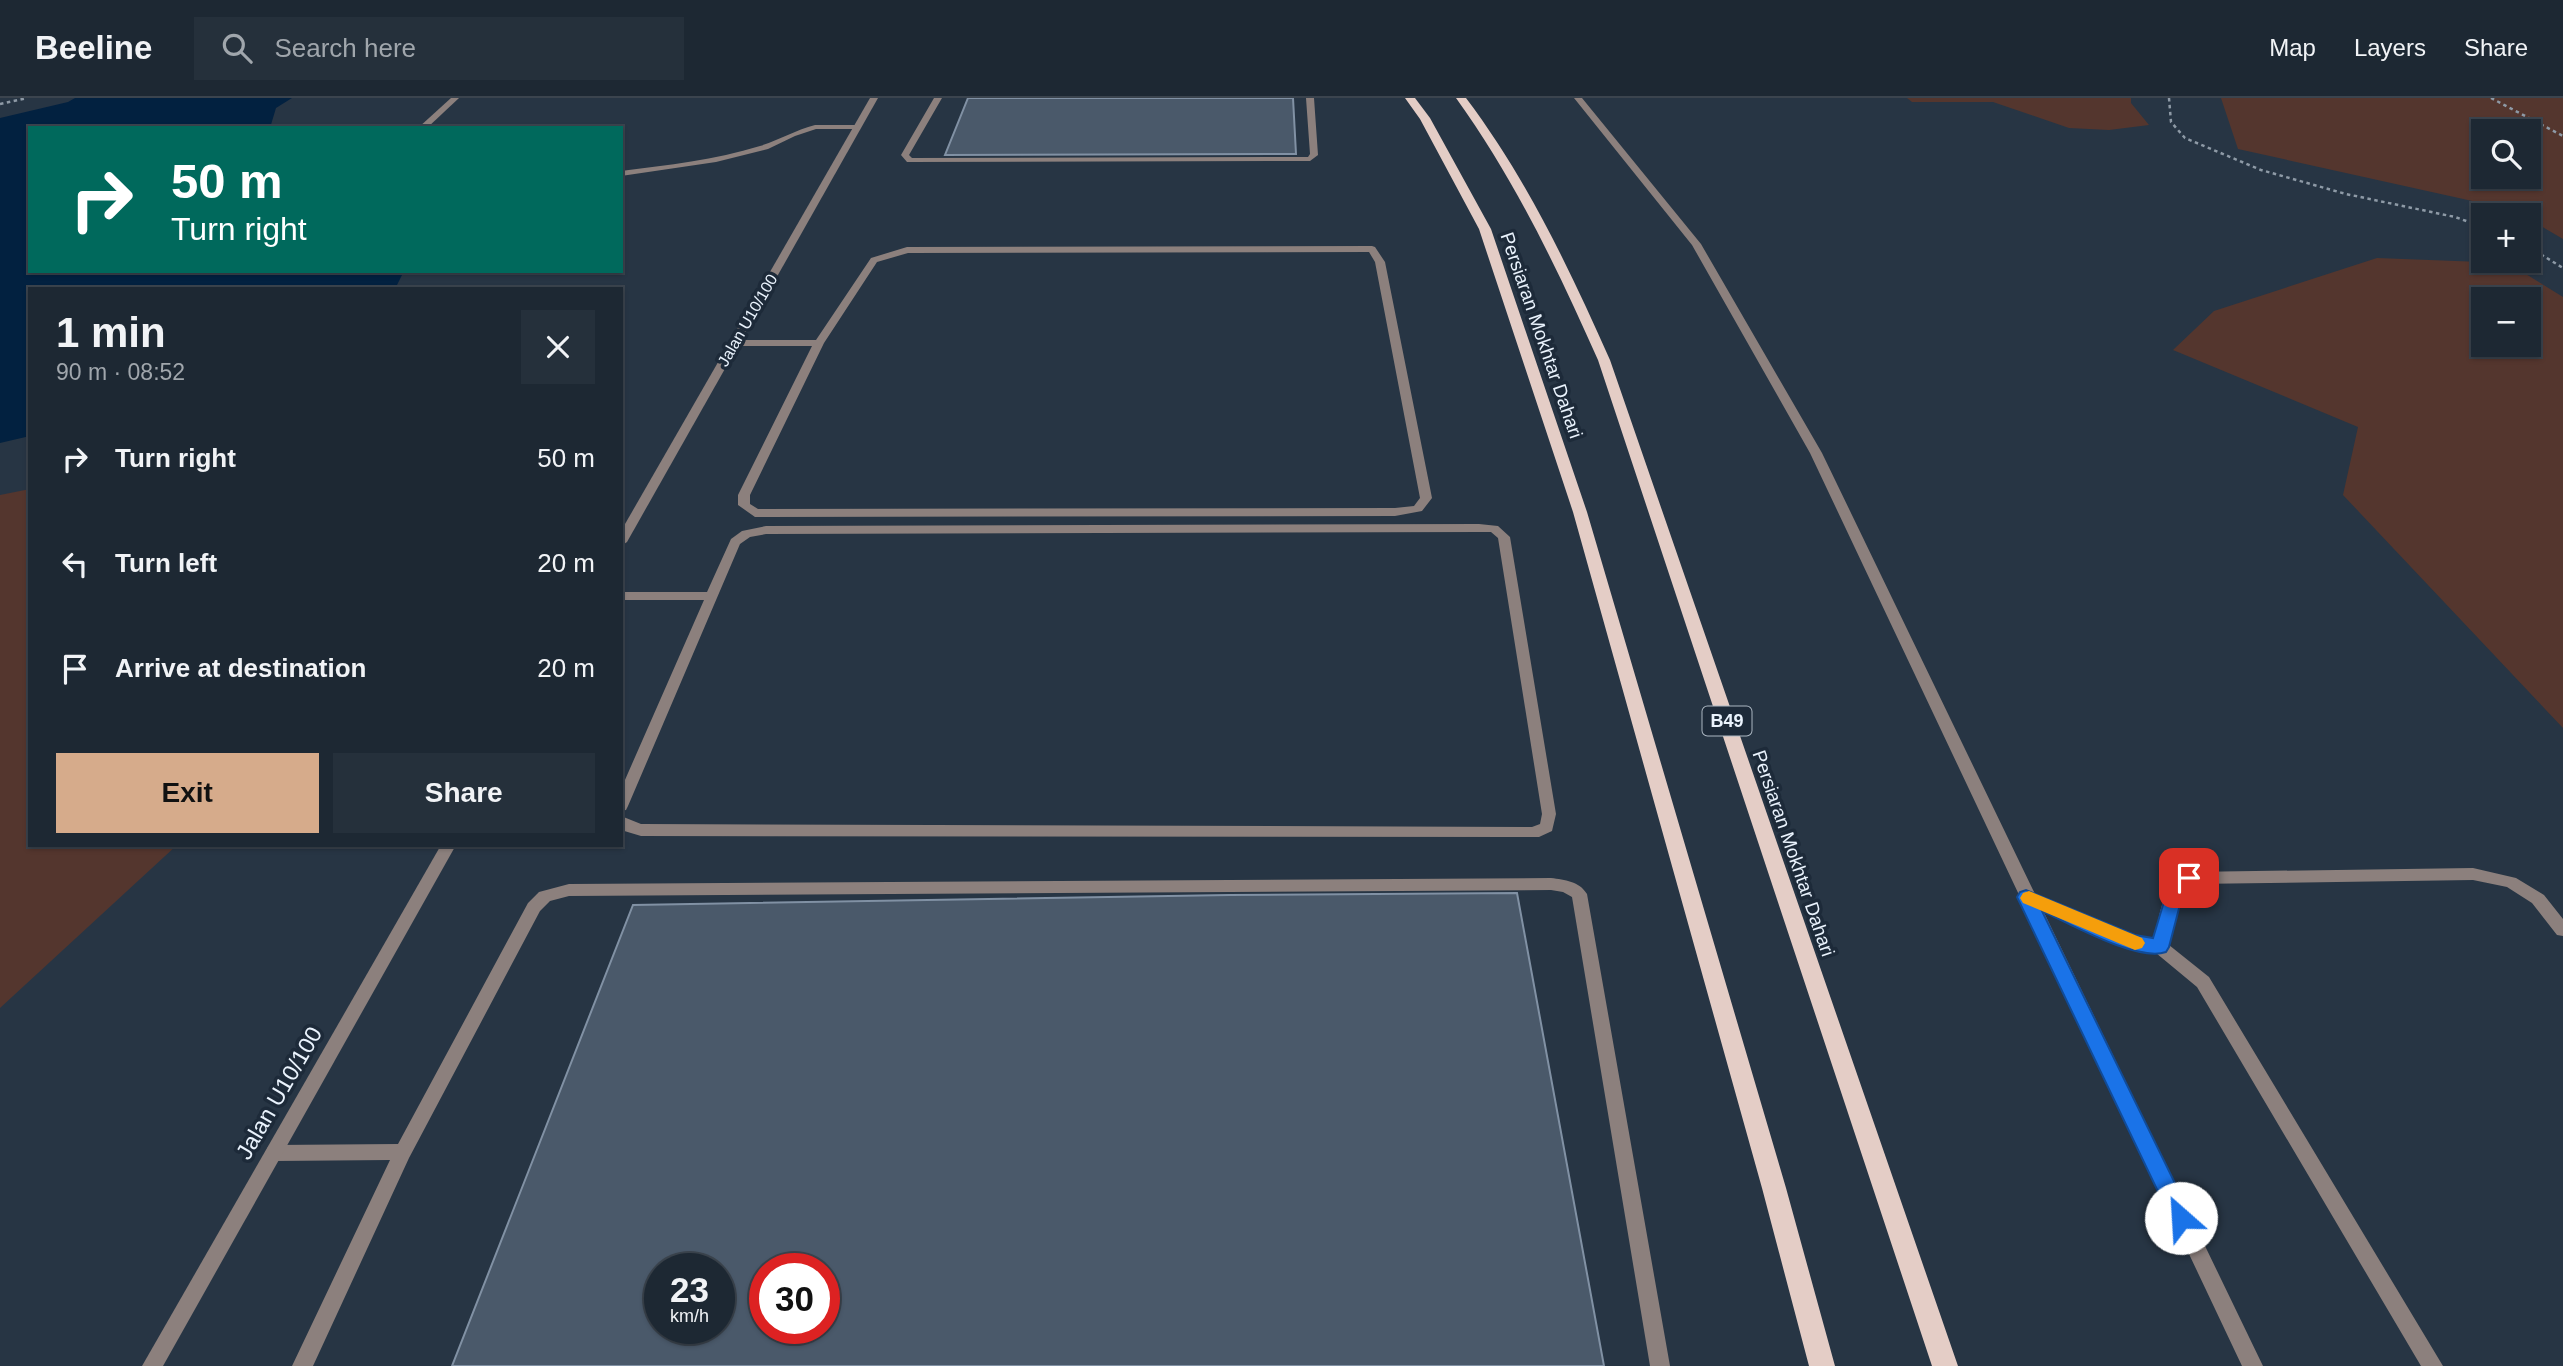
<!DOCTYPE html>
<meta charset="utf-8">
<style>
body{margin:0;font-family:Arial,sans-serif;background:#25303b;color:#f1f3f6;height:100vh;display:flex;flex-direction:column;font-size:26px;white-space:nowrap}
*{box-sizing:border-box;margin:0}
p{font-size:23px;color:#a0a6ac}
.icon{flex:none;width:38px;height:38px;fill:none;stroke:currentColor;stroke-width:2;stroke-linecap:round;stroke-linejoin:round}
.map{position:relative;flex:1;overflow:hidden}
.details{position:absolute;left:28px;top:189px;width:595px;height:560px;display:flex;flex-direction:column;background:#1d2833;border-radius:0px;box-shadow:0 2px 5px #0004,0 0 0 2px #3b444e}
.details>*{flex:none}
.guide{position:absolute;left:28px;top:28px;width:595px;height:147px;border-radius:0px;box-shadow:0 2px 5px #0004,0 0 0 2px #3b444e;background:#00695c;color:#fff;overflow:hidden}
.buttons{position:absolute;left:2471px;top:21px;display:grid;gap:14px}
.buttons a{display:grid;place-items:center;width:70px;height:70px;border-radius:0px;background:#1d2833;box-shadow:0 2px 5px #0004,0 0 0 2px #3b444e;font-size:35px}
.speed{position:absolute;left:644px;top:1155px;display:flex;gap:14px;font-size:35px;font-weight:700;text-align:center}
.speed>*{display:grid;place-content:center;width:91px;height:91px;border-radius:50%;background:#1d2833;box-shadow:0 2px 5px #0004,0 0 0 2px #3b444e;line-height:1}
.speed small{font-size:18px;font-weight:400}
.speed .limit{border:10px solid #d22;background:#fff;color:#111}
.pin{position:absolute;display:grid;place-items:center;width:60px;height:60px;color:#fff;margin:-30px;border-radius:14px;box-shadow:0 4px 10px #0006}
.me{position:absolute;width:77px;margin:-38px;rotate:334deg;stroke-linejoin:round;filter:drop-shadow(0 0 5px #0008)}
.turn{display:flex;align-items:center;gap:24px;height:147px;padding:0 28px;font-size:32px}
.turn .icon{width:91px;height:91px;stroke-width:2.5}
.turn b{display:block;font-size:49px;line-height:60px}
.round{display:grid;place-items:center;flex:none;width:74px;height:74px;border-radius:0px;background:#25303b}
.headline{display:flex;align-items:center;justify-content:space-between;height:119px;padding:0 28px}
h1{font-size:42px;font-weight:600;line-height:52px}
.button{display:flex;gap:14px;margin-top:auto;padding:14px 28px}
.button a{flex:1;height:80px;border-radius:0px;background:#d6ab8b;color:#111;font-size:28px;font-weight:600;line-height:80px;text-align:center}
.button a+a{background:#25303b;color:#f1f3f6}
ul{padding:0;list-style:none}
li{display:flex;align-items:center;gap:21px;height:105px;padding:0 28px}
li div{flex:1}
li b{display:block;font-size:26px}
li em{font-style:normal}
header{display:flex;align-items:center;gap:42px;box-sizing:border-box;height:98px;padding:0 35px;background:#1d2833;border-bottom:2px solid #3b444e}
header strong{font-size:33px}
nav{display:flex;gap:38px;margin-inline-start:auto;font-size:24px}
.search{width:490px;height:63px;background:#25303b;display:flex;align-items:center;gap:18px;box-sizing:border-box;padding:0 24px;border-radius:0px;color:#a0a6ac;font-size:26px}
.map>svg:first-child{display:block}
.green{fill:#54362e;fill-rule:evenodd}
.water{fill:#022140}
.building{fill:#4a596a;stroke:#8191a4;stroke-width:2;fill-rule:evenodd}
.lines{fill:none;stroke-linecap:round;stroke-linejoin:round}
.path{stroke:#8e9aa6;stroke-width:2.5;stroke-dasharray:3.5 3.5;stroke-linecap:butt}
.lane{fill:#8c807d;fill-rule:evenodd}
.street{fill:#8c807d;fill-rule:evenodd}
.primary{fill:#e4cdc6;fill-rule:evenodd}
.route{fill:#1a73e8;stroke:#114b97;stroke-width:2}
.slow{fill:#f59e0b}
.labels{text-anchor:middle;stroke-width:7;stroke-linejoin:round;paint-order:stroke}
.far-street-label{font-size:16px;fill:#eaf3fd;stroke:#1d2a39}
.shield{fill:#1d2a39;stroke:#acb7c2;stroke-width:2}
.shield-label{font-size:18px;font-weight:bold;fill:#eaf3fd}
.street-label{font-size:19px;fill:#eaf3fd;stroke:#1d2a39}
.near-street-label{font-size:23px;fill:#eaf3fd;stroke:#1d2a39}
</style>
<header>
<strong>Beeline</strong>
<div class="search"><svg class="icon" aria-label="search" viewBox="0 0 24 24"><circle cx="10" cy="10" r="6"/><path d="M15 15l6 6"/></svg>Search here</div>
<nav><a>Map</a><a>Layers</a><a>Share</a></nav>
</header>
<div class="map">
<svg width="2563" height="1268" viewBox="0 0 2563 1268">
<rect width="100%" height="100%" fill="#273544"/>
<!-- green -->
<g class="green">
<path d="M1907,0h224v5l18,22 -40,5 -40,-2 -76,-26h-81z"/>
<path d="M2221,0h342v141l-34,-20v-4h-7l-9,-5 -275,-61zM2483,33h46v46h-46z"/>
<path d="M2377,160l131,5 55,34v431l-220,-233 15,-68 -185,-77 41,-39zM2529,201v46h-46v-46z"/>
<path d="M30,391v356h147l-177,163v-513z"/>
</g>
<!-- water -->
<path class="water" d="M75,0h217l-16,10 -6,20h-240v143h374l-9,18h-365v147l-30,7v-325l68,-16z"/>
<!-- building -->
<g class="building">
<path d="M968,0h325l3,56 -351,1z"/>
<path d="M1517,795l87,473h-1152l181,-461 597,-10zM660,1171h59v59h-59zM765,1171h59v59h-59z"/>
</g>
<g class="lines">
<!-- path -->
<g class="path">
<path d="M2169,0l2,24 14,16 76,32 85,24 109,23 28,10"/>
<path d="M2491,0l72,38"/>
<path d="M0,6l27,-6"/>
<path d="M2529,149l34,21"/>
</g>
<!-- lane -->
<g class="lane">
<path d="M451,0h8l-32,30h-9z"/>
<path d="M934,0h8l-33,57 3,3 396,-1 2,-3 -4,-56h8l4,57 -8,6 -403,1 -6,-7z"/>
<path d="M815,27h42l4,2 -4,2h-41l-21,7 -27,13 -52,13 -95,14v-5c47,-6 94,-11 139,-25 19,-6 36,-16 55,-21z"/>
<path d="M1372,148l3,1 10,15 47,236 -10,13 -27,5 -640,1 -17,-12v-10l74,-149h-78l-5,-3 5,-3h82l55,-82 36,-11zM1369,154l6,10 45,236 -6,8 -19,2 -637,1 -8,-5v-9l74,-152 53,-81 31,-9z"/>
<path d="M1479,426l19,2 12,11 46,277 -4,17 -13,6 -898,-1 -20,-6v-14l20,8 891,3 8,-3 2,-10 -44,-276 -7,-6h-12l-713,2 -16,3 -10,7 -112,262 -2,4 -5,1v-22l83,-189h-83v-8h86l24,-53 11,-8 24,-5z"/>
<path d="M2473,770l43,10 28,17 19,24v17l-6,-1 -25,-32 -25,-16 -34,-7 -280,4 -11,9 -13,52 40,32 234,389h-22l-224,-379 -41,-34 -30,-6 -106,-47 -2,-4 2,-4 6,-2 108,46 20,3c6,-23 8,-58 35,-67z"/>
<path d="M1551,780c14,2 28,3 36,16l83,472h-20l-78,-469 -9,-5 -12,-2 -982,6 -19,5 -10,10 -131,247 -96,208h-21l98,-206 -116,1 -6,-2 -3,-6 3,-6 6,-2 124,-1 130,-241 11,-11 30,-8z"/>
</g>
<!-- street -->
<g class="street">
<path d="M870,0h8l-251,444 -6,4v-15z"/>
<path d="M1574,0h8l119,146 121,209 441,913h-21l-432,-913 -118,-208z"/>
<path d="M441,747h15l-293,521h-21z"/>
</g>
<!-- primary -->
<g class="primary">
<path d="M1405,0h10l15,20 61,111 96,283 199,676 49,178h-26l-47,-178 -189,-676 -94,-283 -59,-110z"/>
<path d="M1456,0h10c61,81 103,170 144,262l348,1006h-26l-334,-1006c-41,-92 -83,-180 -142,-262z"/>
</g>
</g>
<!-- route -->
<path class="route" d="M2189,773l6,2 3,5 -15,15 -14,54 -3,5c-29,10 -95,-28 -124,-41l150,307 -3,7 -8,3 -7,-3 -157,-328 3,-5 6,-2 109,45 18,3 16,-53z"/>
<!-- slow -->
<path class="slow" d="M2029,793l113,47 3,5 -3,5 -7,2 -112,-47 -3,-5 3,-5z"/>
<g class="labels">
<!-- far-street labels -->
<g class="far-street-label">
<text transform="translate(747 222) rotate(-60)" y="6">Jalan U10/100</text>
</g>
<!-- shield labels -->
<rect class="shield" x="1702.5" y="608.5" width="49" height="29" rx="5"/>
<g class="shield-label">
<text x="1727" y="629">B49</text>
</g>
<!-- street labels -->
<g class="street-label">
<text transform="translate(1542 237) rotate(71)" y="7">Persiaran Mokhtar Dahari</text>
<text transform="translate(1794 755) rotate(71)" y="7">Persiaran Mokhtar Dahari</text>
</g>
<!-- near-street labels -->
<g class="near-street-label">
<text transform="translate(279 995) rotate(-60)" y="8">Jalan U10/100</text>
</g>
</g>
</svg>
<div class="buttons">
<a><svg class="icon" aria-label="search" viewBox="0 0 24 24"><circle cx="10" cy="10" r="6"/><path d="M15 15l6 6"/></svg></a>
<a>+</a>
<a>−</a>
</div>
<div class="speed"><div>23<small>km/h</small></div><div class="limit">30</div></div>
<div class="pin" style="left:2189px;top:780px;background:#d93025"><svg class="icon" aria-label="arrive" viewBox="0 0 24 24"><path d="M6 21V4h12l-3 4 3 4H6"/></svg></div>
<svg class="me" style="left:2181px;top:1120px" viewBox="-20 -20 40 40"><circle r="19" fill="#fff"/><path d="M0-13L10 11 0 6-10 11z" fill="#1a73e8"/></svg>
<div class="guide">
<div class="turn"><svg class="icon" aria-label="right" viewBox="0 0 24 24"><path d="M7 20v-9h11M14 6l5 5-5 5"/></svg><div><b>50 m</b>Turn right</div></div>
</div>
<section class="details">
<div class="headline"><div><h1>1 min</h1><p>90 m · 08:52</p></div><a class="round"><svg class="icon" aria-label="close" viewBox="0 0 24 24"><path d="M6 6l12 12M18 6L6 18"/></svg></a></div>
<ul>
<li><svg class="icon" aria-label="right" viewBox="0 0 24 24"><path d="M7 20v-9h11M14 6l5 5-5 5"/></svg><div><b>Turn right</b></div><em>50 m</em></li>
<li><svg class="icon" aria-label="left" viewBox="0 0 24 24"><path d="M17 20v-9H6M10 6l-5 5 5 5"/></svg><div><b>Turn left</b></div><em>20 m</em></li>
<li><svg class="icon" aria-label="arrive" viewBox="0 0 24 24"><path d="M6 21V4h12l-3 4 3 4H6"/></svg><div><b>Arrive at destination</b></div><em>20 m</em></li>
</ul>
<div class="button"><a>Exit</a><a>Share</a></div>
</section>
</div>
